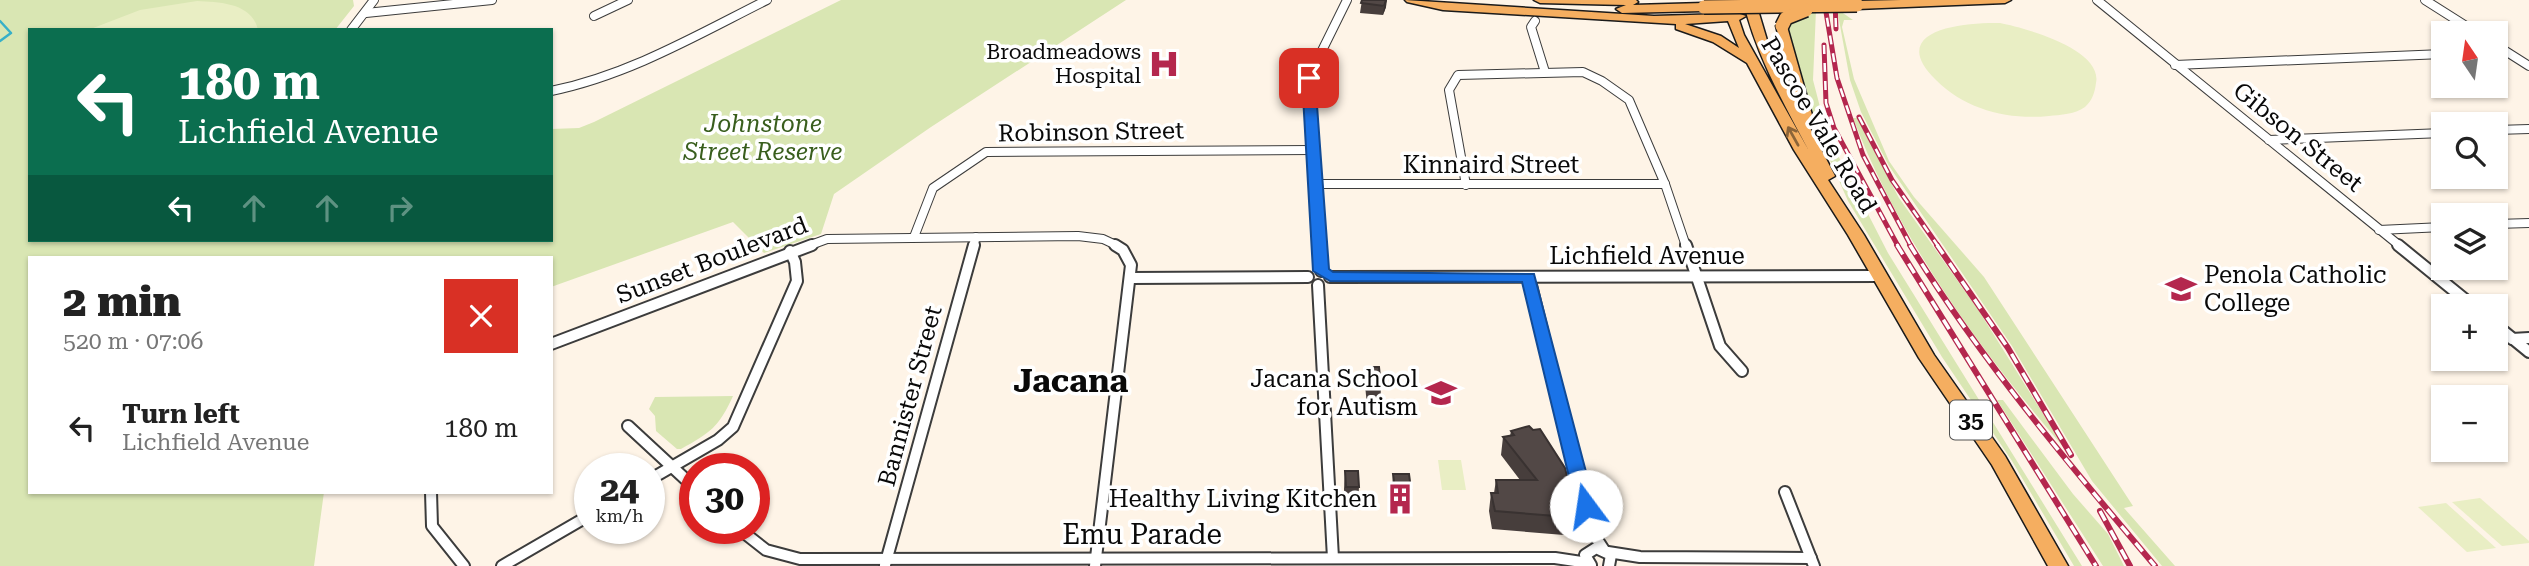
<!DOCTYPE html>
<meta charset="utf-8">
<style>
body{margin:0;font-family:"Roboto Serif",serif;background:#f2f2f2;color:#222;height:100vh;display:flex;flex-direction:column;font-size:26px;white-space:nowrap}
*{box-sizing:border-box;margin:0}
p{font-size:23px;color:#767676}
.icon{flex:none;width:38px;height:38px;fill:none;stroke:currentColor;stroke-width:2;stroke-linecap:round;stroke-linejoin:round}
.map{position:relative;flex:1;overflow:hidden}
.drawer{position:absolute;left:28px;top:256px;width:525px;height:238px;display:flex;flex-direction:column;background:#fff;border-radius:0px;box-shadow:0 2px 5px #0004}
.drawer>*{flex:none}
.guide{position:absolute;left:28px;top:28px;width:525px;height:214px;border-radius:0px;box-shadow:0 2px 5px #0004;background:#0b6e4f;color:#fff;overflow:hidden}
.needle{width:46px;rotate:347deg}
.tools{position:absolute;left:2431px;top:21px;display:grid;gap:14px}
.tools a{display:grid;place-items:center;width:77px;height:77px;border-radius:0px;background:#fff;box-shadow:0 2px 5px #0004;font-size:35px}
.speed{position:absolute;left:574px;top:453px;display:flex;gap:14px;font-size:35px;font-weight:700;text-align:center}
.speed>*{display:grid;place-content:center;width:91px;height:91px;border-radius:50%;background:#fff;box-shadow:0 2px 5px #0004;line-height:1}
.speed small{font-size:18px;font-weight:400}
.speed .limit{border:10px solid #d22;background:#fff;color:#111}
.pin{position:absolute;display:grid;place-items:center;width:60px;height:60px;color:#fff;margin:-30px;border-radius:14px;box-shadow:0 4px 10px #0006}
.me{position:absolute;width:77px;margin:-38px;rotate:346deg;stroke-linejoin:round;filter:drop-shadow(0 0 5px #0008)}
.turn{display:flex;align-items:center;gap:24px;height:147px;padding:0 35px;font-size:32px}
.turn .icon{width:91px;height:91px;stroke-width:2.5}
.turn b{display:block;font-size:49px;line-height:60px}
.lanes{display:flex;align-items:center;height:66px;padding:0 35px;background:#0003;justify-content:center;gap:35px;direction:ltr}
.lanes .off{opacity:.35}
.round{display:grid;place-items:center;flex:none;width:74px;height:74px;border-radius:0px;background:#f2f2f2}
.headline{display:flex;align-items:center;justify-content:space-between;height:119px;padding:0 35px}
h1{font-size:42px;font-weight:800;line-height:52px}
ul{padding:0;list-style:none}
li{display:flex;align-items:center;gap:21px;height:105px;padding:0 35px}
li div{flex:1}
li b{display:block;font-size:26px}
li em{font-style:normal}
.map>svg:first-child{display:block}
.green{fill:#d9e6b3}
.pitch{fill:#e9eec4}
.lines{fill:none;stroke-linecap:round;stroke-linejoin:round}
.stream{stroke:#37b0c8;stroke-width:2.5}
.street-far1-casing{stroke:#3c3c3c;stroke-width:10}
.street-casing{stroke:#3c3c3c;stroke-width:14}
.primary-casing{stroke:#1a1a1a;stroke-width:3}
.street-far1{stroke:#fff;stroke-width:8}
.street{stroke:#fff;stroke-width:10}
.primary{fill:#f5ae60;fill-rule:evenodd}
.rail-far1-casing{stroke:#b4274e;stroke-width:5}
.rail-casing{stroke:#b4274e;stroke-width:6}
.rail-far1{stroke:#fff;stroke-width:2.5;stroke-dasharray:9;stroke-linecap:butt}
.rail{stroke:#fff;stroke-width:3.5;stroke-dasharray:11;stroke-linecap:butt}
.primary-bridge-casing{stroke:#1a1a1a;stroke-width:16;stroke-linecap:butt}
.primary-bridge{stroke:#f5ae60;stroke-width:13}
.wall{fill:#473e3c}
.shaded-wall{fill:#393231}
.building{fill:#524846;stroke:#393231;stroke-width:2}
.oneway{stroke:#8b6439}
.route{fill:#1a73e8;stroke:#114b97;stroke-width:2}
.labels{text-anchor:middle;stroke-width:7;stroke-linejoin:round;paint-order:stroke}
.far-poi-label{font-size:21px;fill:#090909;stroke:#fff;text-anchor:end}
.shield{fill:#fff;stroke:#535353;stroke-width:2}
.shield-label{font-size:23px;font-weight:bold;fill:#090909}
.park-label{font-size:24px;font-style:italic;fill:#395e1d;stroke:#fff}
.street-label{font-size:24px;fill:#090909;stroke:#fff}
.poi-label{font-size:24px;fill:#090909;stroke:#fff;text-anchor:end}
.near-street-label{font-size:28px;fill:#090909;stroke:#fff}
.district-label{font-size:32px;font-weight:bold;fill:#090909;stroke:#fff}
</style>
<div class="map">
<svg width="2529" height="566" viewBox="0 0 2529 566">
<rect width="100%" height="100%" fill="#fef4e7"/>
<!-- green -->
<g class="green">
<path d="M0,0h353l1,6 -19,24h-305v210h521v-111l28,-1 15,-6 247,-122h285l-195,127 -97,67 -13,40 -57,19 -31,-31 -182,65v-30h-521v235h294l-10,74h-314z"/>
<path d="M1837,9l16,11h-9l-2,7 12,52 35,82 25,36 70,80 149,229 -9,2 51,58h-13l-70,-85 -80,-135 -123,-180 -28,-54 -11,-32z"/>
<path d="M1816,10l-3,70 14,54 61,119 194,313h-8l-62,-105 -70,-104 -94,-156 -37,-84 -25,-90 7,-9z"/>
<path d="M1853,118h4l42,80 80,113 86,138c-85,-99 -165,-208 -212,-331z"/>
<path d="M733,396c-14,31 -23,37 -52,53h-4l-21,-18 -1,-15 -6,-7 6,-12z"/>
<path d="M1997,400h6l70,94 35,40 16,32h-21z"/>
</g>
<!-- pitch -->
<g class="pitch">
<path d="M197,1c23,1 55,2 61,29h-170l52,-20z"/>
<path d="M2000,23c25,5 103,26 96,60 -1,9 -4,18 -11,24 -9,7 -25,8 -36,9 -41,4 -83,-6 -113,-36 -51,-50 27,-58 64,-57z"/>
<path d="M1438,460h23l5,30h-24z"/>
<path d="M2480,498l49,43v2l-27,3 -50,-44z"/>
<path d="M2446,503l50,45 -29,4 -49,-45z"/>
</g>
<g class="lines">
<!-- stream -->
<path class="stream" d="M0,21l11,12 -11,8"/>
<!-- street-far1 casing -->
<g class="street-far1-casing">
<g id="street-far1">
<path d="M2097,0l303,246"/>
<path d="M2425,0l52,33"/>
<path d="M366,13l126,-13"/>
<path d="M594,16l34,-16"/>
<path d="M1535,21l-4,6 14,45"/>
<path d="M351,30l23,-30"/>
<path d="M2496,45l33,21"/>
<path d="M2175,65l268,-11"/>
<path d="M551,91c78,-16 146,-56 216,-91"/>
<path d="M2496,130l33,-1"/>
<path d="M2269,140l174,-7"/>
<path d="M1317,184h348"/>
<path d="M1466,185l-17,-95 9,-15 125,-3 19,9 27,19 36,84 21,62"/>
<path d="M2496,224l33,-1"/>
<path d="M2379,230l64,-3"/>
<path d="M914,237l19,-49 53,-36 326,-2"/>
<path d="M808,246l19,-7 251,-3 25,3 15,7"/>
<path d="M973,246l3,-9"/>
<path d="M1319,246l-12,-165 40,-81"/>
</g>
</g>
<!-- street casing -->
<g class="street-casing">
<g id="street">
<path d="M1319,245l2,26"/>
<path d="M1686,245l34,101 22,25"/>
<path d="M2398,245l75,61"/>
<path d="M1330,277l550,-1"/>
<path d="M1529,277l62,253 13,20"/>
<path d="M1130,278l178,-1"/>
<path d="M1318,285l15,273"/>
<path d="M2496,325l33,27"/>
<path d="M2512,339l17,-1"/>
<path d="M551,344l261,-99"/>
<path d="M628,426l67,62"/>
<path d="M649,480l69,-40 15,-13 64,-146 -2,-19 -5,-11"/>
<path d="M431,492l1,34 32,40"/>
<path d="M1785,492l29,74"/>
<path d="M738,528l28,22 34,9 755,-1 33,5"/>
<path d="M1608,552l32,5 171,1"/>
<path d="M885,565l89,-320"/>
<path d="M1591,565l-6,-10 11,-7 15,7 -2,11"/>
<path d="M502,566l88,-51"/>
<path d="M1095,566l36,-301 -8,-15 -8,-5"/>
</g>
</g>
<!-- primary casing -->
<g class="primary-casing">
<g id="primary">
<path d="M1405,0l249,16 72,-2 -5,-14h12l4,13 9,3 -7,4 5,15 65,116c-26,-49 -53,-96 -66,-151h12l14,47 26,53 -19,-74 6,-4 4,1 28,99 -5,4 26,50 -7,4 36,55 70,120 71,101 63,110h-20l-56,-101 -73,-107 -71,-123 -54,-85 -47,-87 -34,-21 -37,-13v-5l-233,-14 -36,-8zM1728,21l11,27 -18,-12 -36,-12z"/>
<path d="M1534,0h102l2,2 -5,3 71,-2 6,4 -6,4 -82,2 -6,-4 10,-4 -86,-2z"/>
<path d="M1901,0h110l-6,3 -148,6 -6,-4 6,-4z"/>
</g>
</g>
<!-- street-far1 -->
<use href="#street-far1" class="street-far1"/>
<!-- street -->
<use href="#street" class="street"/>
<!-- primary -->
<use href="#primary" class="primary"/>
<!-- rail-far1 casing -->
<g class="rail-far1-casing">
<g id="rail-far1">
<path d="M1824,0l13,78 26,77 48,91"/>
<path d="M1835,0l1,29"/>
<path d="M1824,45l2,58 8,25 64,118"/>
<path d="M1859,117l33,63 46,66"/>
</g>
</g>
<!-- rail casing -->
<g class="rail-casing">
<g id="rail">
<path d="M1897,245l199,321"/>
<path d="M1910,245c71,115 158,218 245,321"/>
<path d="M1937,245l71,103 63,107"/>
<path d="M2100,511l30,55"/>
</g>
</g>
<!-- rail-far1 -->
<use href="#rail-far1" class="rail-far1"/>
<!-- rail -->
<use href="#rail" class="rail"/>
<!-- primary-bridge casing -->
<g class="primary-bridge-casing">
<g id="primary-bridge">
<path d="M1704,7l153,-2"/>
<path d="M1782,26l4,-8 20,-8"/>
</g>
</g>
<!-- primary-bridge -->
<use href="#primary-bridge" class="primary-bridge"/>
</g>
<!-- wall -->
<g class="wall">
<path d="M1362,0l24,7 -3,8 -23,-2z"/>
<path d="M1366,367l15,20 -1,18h-13l-2,-20z"/>
<path d="M1511,431l64,77 -4,18 -5,-1 -2,10 -72,-6 -3,-18 2,-18h3l2,-13h24l-19,-25 2,-18 7,-1z"/>
<path d="M1345,471l14,16 -1,18h-13l-1,-16z"/>
<path d="M1393,474l18,15 -2,18h-16l-1,-15z"/>
</g>
<!-- shaded-wall -->
<path class="shaded-wall" d="M1386,0h1l-1,7 -3,8 1,-9z"/>
<!-- building -->
<g class="building">
<path d="M1362,0h24l-2,6 -23,-3z"/>
<path d="M1366,367h13l2,20h-13z"/>
<path d="M1529,426l4,4 7,-1 25,39 10,40 -7,-1v10l-73,-6 -4,-18h7l-2,-13h41l-34,-43 11,-2 -3,-4z"/>
<path d="M1345,471h13l1,16h-13z"/>
<path d="M1393,474h16l2,15h-16z"/>
</g>
<!-- one-way arrows -->
<defs><path id="oneway-shaft" d="M-6 0H5M1.5-3L5.5 0L1.5 3" fill="none" stroke-width="1.6" stroke-linecap="round" stroke-linejoin="round" transform="scale(1.75)"/></defs>
<use class="oneway" href="#oneway-shaft" transform="translate(1793 136) rotate(-119)"/>
<!-- route -->
<path class="route" d="M1309,74l6,4 14,191 4,3 201,2 61,232 -3,5h-13l-3,-5 -54,-224 -192,-1 -17,-10 -11,-193z"/>
<!-- icons -->
<defs>
<g id="hospital-bare" transform="scale(2.415)"><path d="M-5-5h3v3.5h4V-5h3V5h-3V1.5h-4V5h-3Z" fill="#b4274e" stroke="#fff" stroke-width="2.5" paint-order="stroke"/></g>
<g id="school-bare" transform="scale(2.415)"><path d="M0-5L7-2L0 1L-7-2ZM-4 1L0 2.5L4 1V4Q0 6-4 4Z" fill="#b4274e" stroke="#fff" stroke-width="2.5" paint-order="stroke"/></g>
<g id="building-bare" transform="scale(2.415)"><path d="M-4-6H4V6H1V3H-1V6H-4ZM-2.5-4.3h1.7v1.8h-1.7ZM.8-4.3h1.7v1.8H.8ZM-2.5-1h1.7V.8h-1.7ZM.8-1h1.7V.8H.8Z" fill="#b4274e" stroke="#fff" stroke-width="2.5" paint-order="stroke"/></g>
</defs>
<g fill-rule="evenodd">
<use href="#hospital-bare" x="1164" y="64"/>
<use href="#school-bare" x="2181" y="289"/>
<use href="#school-bare" x="1441" y="393"/>
<use href="#building-bare" x="1400" y="499"/>
</g>
<g class="labels">
<!-- far-poi labels -->
<g class="far-poi-label">
<text x="1141" y="59">Broadmeadows<tspan x="1141" dy="24">Hospital</tspan></text>
</g>
<!-- shield labels -->
<rect class="shield" x="1950" y="400.5" width="42" height="39" rx="5"/>
<g class="shield-label">
<text x="1971" y="428">35</text>
</g>
<!-- park labels -->
<g class="park-label">
<text x="763" y="132">Johnstone<tspan x="763" dy="28">Street Reserve</tspan></text>
</g>
<!-- street labels -->
<g class="street-label">
<text transform="translate(1819 125) rotate(59)" y="8">Pascoe Vale Road</text>
<text transform="translate(1091 132) rotate(-1)" y="8">Robinson Street</text>
<text transform="translate(2298 137) rotate(39)" y="8">Gibson Street</text>
<text x="1491" y="173">Kinnaird Street</text>
<text x="1647" y="264">Lichfield Avenue</text>
<text transform="translate(712 260) rotate(-21)" y="8">Sunset Boulevard</text>
<text transform="translate(910 396) rotate(-75)" y="8">Bannister Street</text>
</g>
<!-- poi labels -->
<g class="poi-label">
<text x="2204" y="283" text-anchor="start">Penola Catholic<tspan x="2204" dy="28">College</tspan></text>
<text x="1418" y="387">Jacana School<tspan x="1418" dy="28">for Autism</tspan></text>
<text x="1377" y="507">Healthy Living Kitchen</text>
</g>
<!-- near-street labels -->
<g class="near-street-label">
<text x="1142" y="544">Emu Parade</text>
</g>
<!-- district labels -->
<g class="district-label">
<text x="1071" y="392">Jacana</text>
</g>
</g>
</svg>
<div class="tools">
<a><svg class="needle" viewBox="-14 -14 28 28"><path d="M0-13l5 13h-10z" fill="#e53935"/><path d="M0 13l5-13h-10z" fill="#767676"/></svg></a>
<a><svg class="icon" aria-label="search" viewBox="0 0 24 24"><circle cx="10" cy="10" r="6"/><path d="M15 15l6 6"/></svg></a>
<a><svg class="icon" aria-label="layers" viewBox="0 0 24 24"><path d="M12 4l9 5-9 5-9-5zM3 14l9 5 9-5"/></svg></a>
<a>+</a>
<a>−</a>
</div>
<div class="speed"><div>24<small>km/h</small></div><div class="limit">30</div></div>
<div class="pin" style="left:1309px;top:78px;background:#d93025"><svg class="icon" aria-label="arrive" viewBox="0 0 24 24"><path d="M6 21V4h12l-3 4 3 4H6"/></svg></div>
<svg class="me" style="left:1586px;top:506px" viewBox="-20 -20 40 40"><circle r="19" fill="#fff"/><path d="M0-13L10 11 0 6-10 11z" fill="#1a73e8"/></svg>
<div class="guide">
<div class="turn"><svg class="icon" aria-label="left" viewBox="0 0 24 24"><path d="M17 20v-9H6M10 6l-5 5 5 5"/></svg><div><b>180 m</b>Lichfield Avenue</div></div>
<div class="lanes"><svg class="icon" aria-label="left" viewBox="0 0 24 24"><path d="M17 20v-9H6M10 6l-5 5 5 5"/></svg><svg class="icon off" aria-label="ahead" viewBox="0 0 24 24"><path d="M12 20V5M6 11l6-6 6 6"/></svg><svg class="icon off" aria-label="ahead" viewBox="0 0 24 24"><path d="M12 20V5M6 11l6-6 6 6"/></svg><svg class="icon off" aria-label="right" viewBox="0 0 24 24"><path d="M7 20v-9h11M14 6l5 5-5 5"/></svg></div>
</div>
<section class="drawer">
<div class="headline"><div><h1>2 min</h1><p>520 m · 07:06</p></div><a class="round" style="background:#d93025;color:#fff"><svg class="icon" aria-label="close" viewBox="0 0 24 24"><path d="M6 6l12 12M18 6L6 18"/></svg></a></div>
<ul>
<li><svg class="icon" aria-label="left" viewBox="0 0 24 24"><path d="M17 20v-9H6M10 6l-5 5 5 5"/></svg><div><b>Turn left</b><p>Lichfield Avenue</p></div><em>180 m</em></li>
</ul>
</section>
</div>
